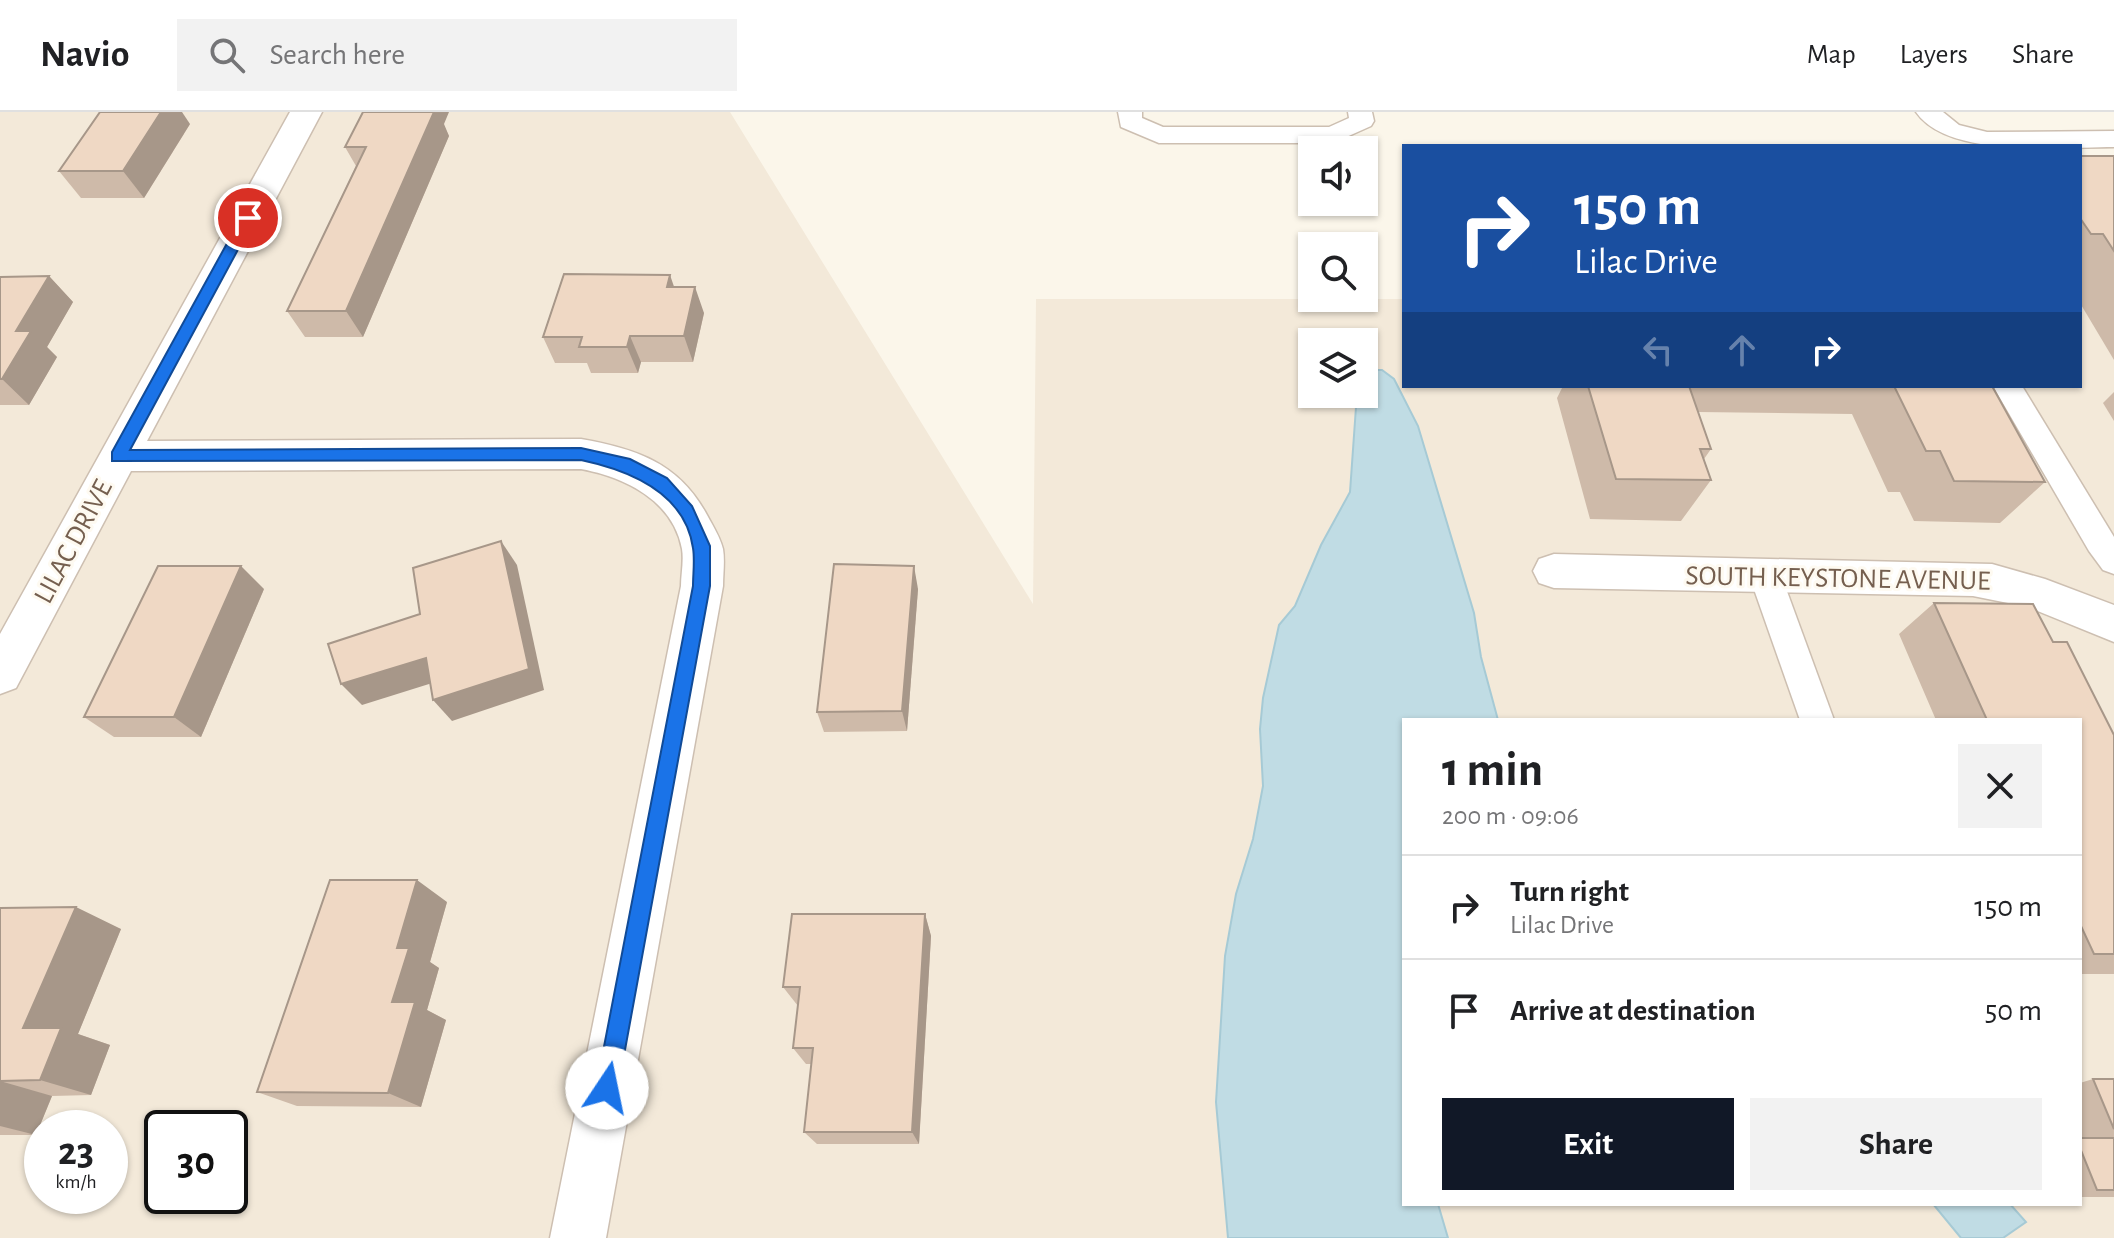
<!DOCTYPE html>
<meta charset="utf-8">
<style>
body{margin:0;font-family:"Alegreya Sans",sans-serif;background:#f2f2f2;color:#202124;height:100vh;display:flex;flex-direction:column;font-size:30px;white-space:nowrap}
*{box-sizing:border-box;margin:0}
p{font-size:26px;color:#757577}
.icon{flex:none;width:44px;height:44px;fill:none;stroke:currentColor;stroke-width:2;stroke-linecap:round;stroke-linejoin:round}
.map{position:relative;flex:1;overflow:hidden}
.side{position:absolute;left:1402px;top:606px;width:680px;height:488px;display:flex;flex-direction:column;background:#fff;border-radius:0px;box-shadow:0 2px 6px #0004}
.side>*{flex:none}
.top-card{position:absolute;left:1402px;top:32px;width:680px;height:244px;border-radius:0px;box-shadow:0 2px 6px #0004;background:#1a4fa0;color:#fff;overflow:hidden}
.fabs{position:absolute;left:1298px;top:24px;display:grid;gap:16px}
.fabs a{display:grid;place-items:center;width:80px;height:80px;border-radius:0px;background:#fff;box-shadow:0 2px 6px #0004;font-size:40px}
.speed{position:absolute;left:24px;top:998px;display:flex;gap:16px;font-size:40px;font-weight:700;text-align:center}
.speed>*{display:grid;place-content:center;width:104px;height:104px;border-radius:50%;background:#fff;box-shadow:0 2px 6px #0004;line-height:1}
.speed small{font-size:20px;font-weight:400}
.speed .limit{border:4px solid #111;border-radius:12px;background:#fff;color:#111}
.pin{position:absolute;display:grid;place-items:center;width:68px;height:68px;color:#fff;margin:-34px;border:4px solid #fff;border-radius:50%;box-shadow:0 2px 8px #0007}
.me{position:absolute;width:88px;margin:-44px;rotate:11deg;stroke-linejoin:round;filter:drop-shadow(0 0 6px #0008)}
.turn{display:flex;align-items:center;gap:28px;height:168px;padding:0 40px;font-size:36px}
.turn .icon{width:104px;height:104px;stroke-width:2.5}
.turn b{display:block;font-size:56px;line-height:68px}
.lanes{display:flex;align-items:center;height:76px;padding:0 40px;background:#0003;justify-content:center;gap:40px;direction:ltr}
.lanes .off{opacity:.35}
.round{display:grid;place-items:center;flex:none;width:84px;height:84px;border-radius:0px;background:#f2f2f2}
.overview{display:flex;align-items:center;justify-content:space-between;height:136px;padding:0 40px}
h1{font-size:48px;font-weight:700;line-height:60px}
.action{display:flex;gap:16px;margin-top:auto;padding:16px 40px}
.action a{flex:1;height:92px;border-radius:0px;background:#111827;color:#fff;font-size:32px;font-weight:700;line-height:92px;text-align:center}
.action a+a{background:#f2f2f2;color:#202124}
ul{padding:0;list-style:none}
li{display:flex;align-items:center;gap:24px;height:104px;padding:0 40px;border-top:2px solid #e0e0e0}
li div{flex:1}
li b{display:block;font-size:30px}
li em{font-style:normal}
header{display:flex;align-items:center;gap:48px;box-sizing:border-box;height:112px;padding:0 40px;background:#fff;border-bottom:2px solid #e0e0e0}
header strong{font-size:38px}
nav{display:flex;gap:44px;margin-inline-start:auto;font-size:28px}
.search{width:560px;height:72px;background:#f2f2f2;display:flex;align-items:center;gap:20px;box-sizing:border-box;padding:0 28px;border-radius:0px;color:#757577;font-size:30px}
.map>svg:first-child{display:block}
.residential{fill:#f3e9d9;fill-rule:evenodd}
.water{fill:#c0dce4;stroke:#a6cad5;stroke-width:2}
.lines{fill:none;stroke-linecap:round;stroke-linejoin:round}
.service-casing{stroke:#cdbfb1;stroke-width:3}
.minor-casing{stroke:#cdbfb1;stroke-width:3}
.service{fill:#fff;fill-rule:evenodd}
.minor{fill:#fff;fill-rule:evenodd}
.wall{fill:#cebaa9}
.shaded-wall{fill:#a79789}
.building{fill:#efd8c4;stroke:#a79789;stroke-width:2}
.route{fill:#1a73e8;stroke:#114b97;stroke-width:2}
.labels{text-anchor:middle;stroke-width:6;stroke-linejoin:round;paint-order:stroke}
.street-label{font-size:28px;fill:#755f4f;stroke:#fefaf1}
</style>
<header>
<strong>Navio</strong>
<div class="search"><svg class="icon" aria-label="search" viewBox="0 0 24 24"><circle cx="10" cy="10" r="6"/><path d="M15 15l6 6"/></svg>Search here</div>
<nav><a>Map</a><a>Layers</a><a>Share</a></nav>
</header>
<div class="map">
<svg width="2114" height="1126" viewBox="0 0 2114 1126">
<rect width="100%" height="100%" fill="#fbf6ea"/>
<!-- residential -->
<path class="residential" d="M0,0h730l303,492 3,-305h368v87h676v-89h34v941h-2114zM1312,230h52v52h-52zM1404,608h676v484h-676zM42,1016h68v68h-68zM162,1016h68v68h-68z"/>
<!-- water -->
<g class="water">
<path d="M1364,258h18l12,9 24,47 56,187 7,44 17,63h-94v484h34l10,34h-220l-12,-136 9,-146 11,-62 17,-55 10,-53 -3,-57 3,-31 16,-73 16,-19 26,-61 29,-53 6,-85 2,-13h6z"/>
<path d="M1933,1092h77l16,18 -23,16h-42z"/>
</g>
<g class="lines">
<!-- service casing -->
<g class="service-casing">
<g id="service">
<path d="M1118,0h24v6l21,9h166l20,-9 -1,-6h24l2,9 -3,5 -38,17h-174l-38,-16z"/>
<path d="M1916,0h27l16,13 28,7 127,-1v16c-52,0 -166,12 -198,-35z"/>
<path d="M1993,274h29l92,151v37l-11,-4 -14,-19z"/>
<path d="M1765,450l11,4 5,9 53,145h-34l-51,-145 5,-9z"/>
</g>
</g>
<!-- minor casing -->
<g class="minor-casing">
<g id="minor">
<path d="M290,0h32l-175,329 434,-2c56,10 98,24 126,76 6,11 13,22 16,34 2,12 0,25 0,37l-117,652h-56l131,-652c0,-12 3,-25 1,-37 -9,-49 -58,-72 -101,-80l-450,2 -115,217 -16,6v-60z"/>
<path d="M1554,442l438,10 53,15 69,26v37l-86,-35 -55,-11 -419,-8 -15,-5 -6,-12 6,-12z"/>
</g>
</g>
<!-- service -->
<use href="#service" class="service"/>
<!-- minor -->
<use href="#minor" class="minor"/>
</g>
<!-- wall -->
<g class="wall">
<path d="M190,12l-46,74h-63l-22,-27z"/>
<path d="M443,12l6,12 -86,201h-58l-18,-26 69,-145 -11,-19z"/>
<path d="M2080,44h34v204l-34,-57z"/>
<path d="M49,164l24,26 -26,45 10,10 -28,48h-29v-128z"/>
<path d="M674,175l30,26 -11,49h-52l-3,11h-47l-4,-10h-32l-12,-26z"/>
<path d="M1563,274h429l53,96 -45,41 -86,-2 -14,-29h-12l-36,-78 -154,-2 13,37 -7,10 7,21 -30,41 -91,-2 -33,-121z"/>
<path d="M2114,280v29l-11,-18z"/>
<path d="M264,477l-63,148h-87l-30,-20z"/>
<path d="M918,477l-11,142 -83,1 -7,-20z"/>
<path d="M1934,491l119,39 61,93v239h-34v-254h-144l-37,-86z"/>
<path d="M447,790l-17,60 9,6 -12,42 19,10 -25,87 -124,-1 -40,-14z"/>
<path d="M0,796l121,21 -43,105 32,11 -19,50 -39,1 -16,39h-36z"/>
<path d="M925,802l6,22 -12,208h-102l-13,-12 7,-68h-5l-13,-16 5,-42 -15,-19z"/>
<path d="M2093,967h21v118h-34v-114z"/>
</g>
<!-- shaded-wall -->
<g class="shaded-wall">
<path d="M161,0h21l8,12 -46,74 -21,-27z"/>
<path d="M426,0h23l-5,12 5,12 -86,201 -17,-26z"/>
<path d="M670,163l9,26 -12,-14z"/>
<path d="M49,164l24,26 -26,45 10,10 -28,48 -27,-26 14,-48z"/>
<path d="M695,175l9,26 -11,49 -9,-26z"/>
<path d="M630,224l11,26 -3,11 -11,-26z"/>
<path d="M501,429l16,24 27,125 -92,31 -19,-21z"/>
<path d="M241,454l23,23 -63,148 -27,-20z"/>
<path d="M914,454l4,23 -11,142 -5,-20z"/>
<path d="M426,546l19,21 -83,26 -21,-21z"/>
<path d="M417,768l30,22 -17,60 9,6 -12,42 19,10 -25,87 -33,-14 4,-91 5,-54z"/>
<path d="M76,795l45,22 -43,105 32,11 -19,50 -51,-15 -17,-52z"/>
<path d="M925,802l6,22 -12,208 -7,-12z"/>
<path d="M0,969l52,15 -16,39 -36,-9z"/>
</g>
<!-- building -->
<g class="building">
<path d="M100,0h61l-38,59h-64z"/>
<path d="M363,0h71l-88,199h-59l79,-164h-21z"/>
<path d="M2080,44h34v95l-11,-17h-12l-11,-16z"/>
<path d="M564,162l106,1 -3,12h28l-11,49h-54l-3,11h-48l3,-10h-39z"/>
<path d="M49,164l-33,55h15l-29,48h-2v-102z"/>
<path d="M1588,274h101l22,63h-11l11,31 -95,-1z"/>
<path d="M1894,274h98l53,96 -91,-1 -14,-30h-14z"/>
<path d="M501,429l28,128 -96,31 -7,-42 -85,26 -13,-40 92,-30 -7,-46z"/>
<path d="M834,452l80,2 -12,145 -85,1z"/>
<path d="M158,454h83l-67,151h-90z"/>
<path d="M1934,491l99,1 20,38h14l47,93v219h-20l-14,-30v-204h-93z"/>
<path d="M330,768h87l-20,68h12l-17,54h23l-27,91 -131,-1z"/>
<path d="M76,795l-53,121h38l-21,52 -40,1v-173z"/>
<path d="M792,802h133l-13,218h-108l9,-84h-20l7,-61h-17z"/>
<path d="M2093,967h21v50z"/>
<path d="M2080,1026h34v52h-17l-17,-42z"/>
</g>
<!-- route -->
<path class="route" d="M248,101l7,5 -125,232 451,-2 49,11 37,19 25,28 18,40v40l-92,502 -3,7 -8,4 -8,-4 -3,-7 97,-502c0,-12 2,-26 0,-38 -8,-56 -65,-78 -112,-88l-469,1v-9l129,-234z"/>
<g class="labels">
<!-- street labels -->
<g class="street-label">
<text transform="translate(72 429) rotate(-62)" y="10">LILAC DRIVE</text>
<text transform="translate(1838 465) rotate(1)" y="10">SOUTH KEYSTONE AVENUE</text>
</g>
</g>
</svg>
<div class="fabs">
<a><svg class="icon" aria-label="sound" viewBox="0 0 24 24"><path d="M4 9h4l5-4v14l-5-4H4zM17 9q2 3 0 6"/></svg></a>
<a><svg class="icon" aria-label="search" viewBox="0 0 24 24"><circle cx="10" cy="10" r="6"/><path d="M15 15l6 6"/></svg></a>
<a><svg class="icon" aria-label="layers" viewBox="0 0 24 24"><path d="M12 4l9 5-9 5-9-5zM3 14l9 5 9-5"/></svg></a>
</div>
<div class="speed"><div>23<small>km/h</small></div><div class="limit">30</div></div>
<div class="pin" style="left:248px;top:106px;background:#d93025"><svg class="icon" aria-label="arrive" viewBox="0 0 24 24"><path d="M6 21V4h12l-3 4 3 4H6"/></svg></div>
<svg class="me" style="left:607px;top:976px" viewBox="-20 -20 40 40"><circle r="19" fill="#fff"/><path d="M0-13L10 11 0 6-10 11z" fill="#1a73e8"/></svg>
<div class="top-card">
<div class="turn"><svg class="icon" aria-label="right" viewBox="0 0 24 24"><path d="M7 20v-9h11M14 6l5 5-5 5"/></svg><div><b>150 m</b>Lilac Drive</div></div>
<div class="lanes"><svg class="icon off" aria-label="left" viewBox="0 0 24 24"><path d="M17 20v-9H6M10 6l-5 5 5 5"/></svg><svg class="icon off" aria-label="ahead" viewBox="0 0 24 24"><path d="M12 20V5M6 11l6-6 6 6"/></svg><svg class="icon" aria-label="right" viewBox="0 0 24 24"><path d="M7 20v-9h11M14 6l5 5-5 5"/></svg></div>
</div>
<section class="side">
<div class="overview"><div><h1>1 min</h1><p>200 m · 09:06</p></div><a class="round"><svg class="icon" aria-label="close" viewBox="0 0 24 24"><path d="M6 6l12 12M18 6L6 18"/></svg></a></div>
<ul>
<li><svg class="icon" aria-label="right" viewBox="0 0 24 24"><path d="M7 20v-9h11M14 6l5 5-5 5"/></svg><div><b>Turn right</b><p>Lilac Drive</p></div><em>150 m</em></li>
<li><svg class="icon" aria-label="arrive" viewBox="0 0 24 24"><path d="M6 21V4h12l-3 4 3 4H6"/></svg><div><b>Arrive at destination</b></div><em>50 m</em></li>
</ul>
<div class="action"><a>Exit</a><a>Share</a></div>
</section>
</div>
